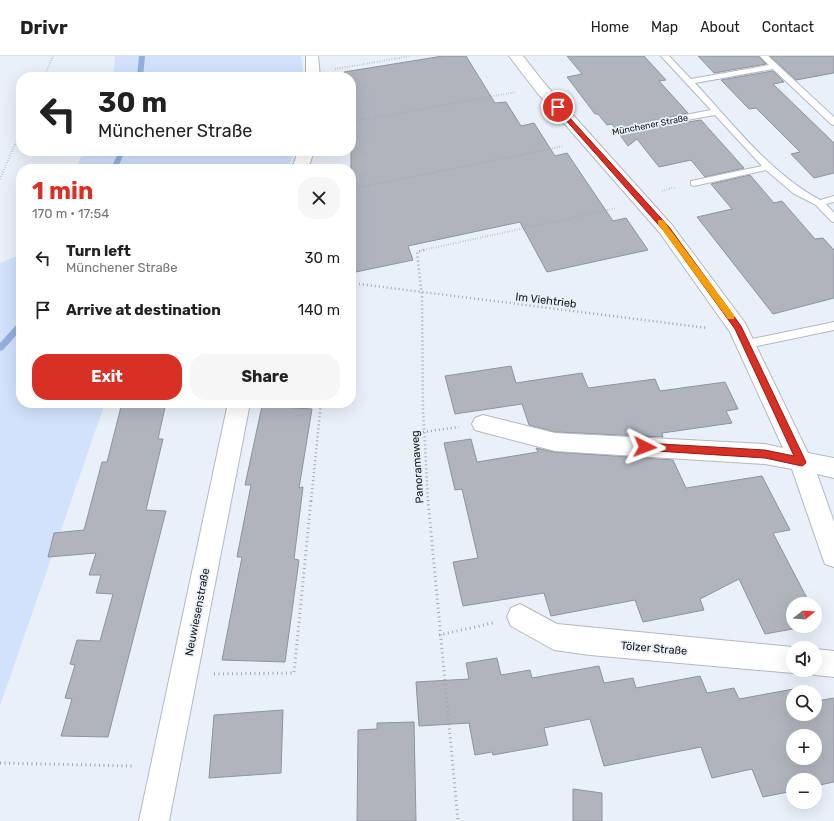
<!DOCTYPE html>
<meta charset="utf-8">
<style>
body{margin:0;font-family:Rubik,sans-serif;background:#f6f6f6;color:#222;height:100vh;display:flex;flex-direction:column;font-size:15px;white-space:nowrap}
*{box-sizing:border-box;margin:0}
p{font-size:13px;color:#767676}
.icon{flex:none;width:22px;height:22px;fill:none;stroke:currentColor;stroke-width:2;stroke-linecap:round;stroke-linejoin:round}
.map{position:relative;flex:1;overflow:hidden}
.side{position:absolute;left:16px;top:108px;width:340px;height:244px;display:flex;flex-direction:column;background:#fff;border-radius:16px;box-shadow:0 4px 16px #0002}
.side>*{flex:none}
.guide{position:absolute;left:16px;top:16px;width:340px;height:84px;border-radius:16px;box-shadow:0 4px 16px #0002;background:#fff;color:#222;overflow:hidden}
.needle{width:26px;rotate:73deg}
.tools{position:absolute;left:786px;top:541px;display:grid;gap:8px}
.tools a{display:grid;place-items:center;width:36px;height:36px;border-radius:50%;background:#fff;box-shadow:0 4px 16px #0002;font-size:20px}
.pin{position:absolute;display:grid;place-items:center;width:34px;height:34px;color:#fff;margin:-17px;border:2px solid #fff;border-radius:50%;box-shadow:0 1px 4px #0007}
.me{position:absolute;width:44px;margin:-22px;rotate:93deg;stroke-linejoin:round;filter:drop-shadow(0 0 3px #0008)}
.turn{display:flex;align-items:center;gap:14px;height:84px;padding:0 16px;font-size:18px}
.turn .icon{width:52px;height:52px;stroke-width:2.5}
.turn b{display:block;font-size:28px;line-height:34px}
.round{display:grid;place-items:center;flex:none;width:42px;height:42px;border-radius:16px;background:#f6f6f6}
.head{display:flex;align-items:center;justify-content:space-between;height:68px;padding:0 16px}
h1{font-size:24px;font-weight:700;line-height:30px;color:#d93025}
.primary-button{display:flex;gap:8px;margin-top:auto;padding:8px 16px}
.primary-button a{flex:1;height:46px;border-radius:16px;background:#d93025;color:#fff;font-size:16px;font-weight:700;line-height:46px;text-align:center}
.primary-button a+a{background:#f6f6f6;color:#222}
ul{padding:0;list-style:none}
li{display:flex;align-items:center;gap:12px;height:52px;padding:0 16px}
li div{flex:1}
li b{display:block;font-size:15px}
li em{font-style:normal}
header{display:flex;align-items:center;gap:24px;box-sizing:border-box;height:56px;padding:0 20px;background:#fff;border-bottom:1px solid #e0e0e0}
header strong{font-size:19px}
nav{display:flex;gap:22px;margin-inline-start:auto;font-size:14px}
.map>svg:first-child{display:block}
.green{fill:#d2e2fc}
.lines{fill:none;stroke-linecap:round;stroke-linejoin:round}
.stream{fill:#93b0dd;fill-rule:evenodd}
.building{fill:#afb4bd;stroke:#8e939c;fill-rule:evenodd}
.service-casing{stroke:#b2b8c1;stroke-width:2}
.minor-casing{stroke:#b2b8c1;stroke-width:2}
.path-far2{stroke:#a2a7ae;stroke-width:2;stroke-dasharray:0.5 2;stroke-linecap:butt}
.path-far1{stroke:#a2a7ae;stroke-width:2.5;stroke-dasharray:1 3;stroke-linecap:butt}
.path{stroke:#a2a7ae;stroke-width:3;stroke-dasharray:1 3.5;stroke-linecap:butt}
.service{fill:#fff;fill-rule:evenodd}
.minor{fill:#fff;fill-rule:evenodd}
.route{fill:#d93025;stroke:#8d1f18}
.slow{fill:#f59e0b}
.labels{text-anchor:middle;stroke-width:3.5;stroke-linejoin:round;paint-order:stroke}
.far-street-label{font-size:9px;fill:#15171a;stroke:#eaf0f9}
.street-label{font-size:11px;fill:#15171a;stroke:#eaf0f9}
</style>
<header>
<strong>Drivr</strong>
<nav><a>Home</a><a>Map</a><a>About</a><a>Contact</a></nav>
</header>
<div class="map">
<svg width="834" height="765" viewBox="0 0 834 765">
<rect width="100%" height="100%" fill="#eaf0f9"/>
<!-- green -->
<g class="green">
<path d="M115,0h186l3,21h-191z"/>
<path d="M84,95h210l-6,18h-213z"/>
<path d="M21,198v149h84l-105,303v-443z"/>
</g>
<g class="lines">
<!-- stream -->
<g class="stream">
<path d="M139,0h6l-2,21h-6z"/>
<path d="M119,95h6l-8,18h-6z"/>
<path d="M21,266v8l-18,20 -3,1v-8l18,-20z"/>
</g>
</g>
<!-- building -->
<g class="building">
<path d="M443,0h23l29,47 11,-1 15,24 13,-3 21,33 12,-3 46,68 13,-3 22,32 -101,22 -27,-50 -112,24 5,14 -62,13v-196h-5l-2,-5z"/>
<path d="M567,0h77l22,24 -7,1 29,32 -47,10 -1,6 61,-9 43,48 -39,9 -14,-17 -32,7 -22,-28 -9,7 -16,-22 -5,1 -9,-11h-3l-28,-37 15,-3z"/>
<path d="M698,0h60l8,8 -52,9z"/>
<path d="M770,0h64v17l-38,7z"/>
<path d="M773,15l11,11 -11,2 61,59v30l-20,5 -23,-24 9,-2 -44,-44 -7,1 -28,-29z"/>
<path d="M750,119l24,28 8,-2 33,38 8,-1 11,12v48l-61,16 -76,-97 35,-8 -21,-25z"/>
<path d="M511,310l5,17 66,-10 6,15 67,-9 5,12 65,-9 13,27 -12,2 6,12 -70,10 1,4 -108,-5 -26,-7 -7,-21 -67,10 -10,-38z"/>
<path d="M122,347h44l-8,36h5l-17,71 20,1 -58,226 -47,-1 11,-37 -7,-1 10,-33 -5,-1 7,-24 23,1 13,-47 -17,-1 5,-18h-12l7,-22 -48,4 6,-24 30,-3 18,-68h5z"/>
<path d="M262,350l50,3 -13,79 4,-1 -9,72 5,1 -14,102 -63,-2 20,-103h-5l14,-72h-6z"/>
<path d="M471,383l6,23 61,-10 -2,-4 19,4 118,8 13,28 76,-12 28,54 -17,3 37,71h-19l2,22h5v2l-33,6 -26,-55 -39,20 4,11 -61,12 -8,-22 -84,16 -7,-23 -81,13 -10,-44 25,-4 -16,-69 -7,1 -11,-47z"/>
<path d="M497,602l4,17 29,-5 2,8 67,-12 5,17 29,-5 3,10 64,-12 7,17 27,-5 5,11 71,-13 3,6h-20v22h22v-17l2,4 17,-3v84l-19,4v-6h-22v11l-30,6 -11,-28 -40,9 -11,-31 -97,19 -14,-47 -46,9 4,17 -55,10 -1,-3 -17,3 -6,-32 -50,3 -3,-44 53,-3 -3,-16zM793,680h22v22h-22z"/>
<path d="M283,654l-2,63 -72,5 5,-63z"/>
<path d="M414,666l2,99h-59l1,-91 19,-1v-6z"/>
<path d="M573,733l29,4v28h-29z"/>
</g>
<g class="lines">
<!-- service casing -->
<g class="service-casing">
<g id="service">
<path d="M661,0h8l22,23 78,-14 -9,-9h8l66,61v8l-3,-1 -58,-55 -78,14c38,41 75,90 125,117l14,-4v6l-8,2 8,9v9l-3,-1 -15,-16 -23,-12 -27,-23 -72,16 -3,-1v-4l71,-15 -47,-51 -74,13v-4l3,-1 67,-13z"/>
<path d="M834,266v8l-87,18 -5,-4 5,-4z"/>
</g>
</g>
<!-- minor casing -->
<g class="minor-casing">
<g id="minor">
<path d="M306,0h12l2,21h-14z"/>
<path d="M509,0h14l22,28 127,141 73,98 63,130 26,5v20l-17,-4 17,48v45l-9,-3 -3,-8 -30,-87 -27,-5 -210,-13 -80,-21 -3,-6 3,-6 8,-3 72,18 210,11 18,4 -53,-116 -70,-99 -125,-143z"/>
<path d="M298,95h16l-6,18h-16z"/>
<path d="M228,347h22l-81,418h-30z"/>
<path d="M520,548l37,20 236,23 3,1h-3v22h8l-8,3 -203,-18 -36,-5 -43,-24 -4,-9 4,-9z"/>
<path d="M815,593l19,2v26l-19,-2 -9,-4 -1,-1h10z"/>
</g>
</g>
<!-- path-far2 -->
<g class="path-far2">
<path d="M335,13l76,-13"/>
<path d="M44,21l9,-21"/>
<path d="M351,66l165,-30"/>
<path d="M611,77l15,-3"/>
<path d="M0,123l21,-49"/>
<path d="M351,133l213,-43"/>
<path d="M662,135l14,-4"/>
<path d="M419,195l198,-43"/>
</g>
<!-- path-far1 -->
<g class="path-far1">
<path d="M424,194l-7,2 5,45 1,113 5,91"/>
<path d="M351,227l357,45"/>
<path d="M423,376l36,-5"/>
<path d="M311,445l10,-98"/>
</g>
<!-- path -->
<g class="path">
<path d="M428,444l30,321"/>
<path d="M439,579l54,-12"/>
<path d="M214,618l80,-1 17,-173"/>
<path d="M0,707l134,3"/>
</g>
<!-- service -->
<use href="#service" class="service"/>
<!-- minor -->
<use href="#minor" class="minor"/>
</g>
<!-- route -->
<path class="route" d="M558,49l111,122 72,99 65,136 -1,2 -3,2 -37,-8 -124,-8 -1,-3 5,-4 120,7 29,6 -59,-127 -71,-98 -108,-122 -1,-2z"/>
<!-- slow -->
<path class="slow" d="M658,164h5l71,95v4h-6l-70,-95z"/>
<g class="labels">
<!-- far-street labels -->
<g class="far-street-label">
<text transform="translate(650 69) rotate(-11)" y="3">Münchener Straße</text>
</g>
<!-- street labels -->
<g class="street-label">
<text transform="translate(546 244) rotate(7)" y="4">Im Viehtrieb</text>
<text transform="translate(417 411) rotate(-94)" y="4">Panoramaweg</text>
<text transform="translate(197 556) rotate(-79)" y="4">Neuwiesenstraße</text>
<text transform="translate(654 592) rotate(5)" y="4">Tölzer Straße</text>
</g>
</g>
</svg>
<div class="tools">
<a><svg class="needle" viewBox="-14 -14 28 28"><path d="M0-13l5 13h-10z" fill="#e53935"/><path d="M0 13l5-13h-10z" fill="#767676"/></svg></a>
<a><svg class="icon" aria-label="sound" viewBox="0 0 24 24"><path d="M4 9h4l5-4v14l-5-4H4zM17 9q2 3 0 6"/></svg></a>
<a><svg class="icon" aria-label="search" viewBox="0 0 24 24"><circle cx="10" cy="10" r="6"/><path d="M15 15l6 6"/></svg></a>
<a>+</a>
<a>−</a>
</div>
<div class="pin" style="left:558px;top:51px;background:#d93025"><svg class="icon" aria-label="arrive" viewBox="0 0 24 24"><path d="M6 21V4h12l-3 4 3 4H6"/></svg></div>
<svg class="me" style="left:645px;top:391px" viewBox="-20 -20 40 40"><path d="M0-17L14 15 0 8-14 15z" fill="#d93025" stroke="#fff" stroke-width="4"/></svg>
<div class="guide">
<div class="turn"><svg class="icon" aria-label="left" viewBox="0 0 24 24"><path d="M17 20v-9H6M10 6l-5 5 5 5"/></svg><div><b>30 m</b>Münchener Straße</div></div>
</div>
<section class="side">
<div class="head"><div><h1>1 min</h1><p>170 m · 17:54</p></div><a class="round"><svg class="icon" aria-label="close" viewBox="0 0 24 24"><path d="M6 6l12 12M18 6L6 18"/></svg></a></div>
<ul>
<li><svg class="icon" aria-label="left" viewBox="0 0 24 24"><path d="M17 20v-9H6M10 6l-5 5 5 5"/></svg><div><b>Turn left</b><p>Münchener Straße</p></div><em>30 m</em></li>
<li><svg class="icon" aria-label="arrive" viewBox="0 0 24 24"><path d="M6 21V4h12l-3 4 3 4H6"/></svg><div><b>Arrive at destination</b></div><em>140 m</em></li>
</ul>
<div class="primary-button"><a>Exit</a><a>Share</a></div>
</section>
</div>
